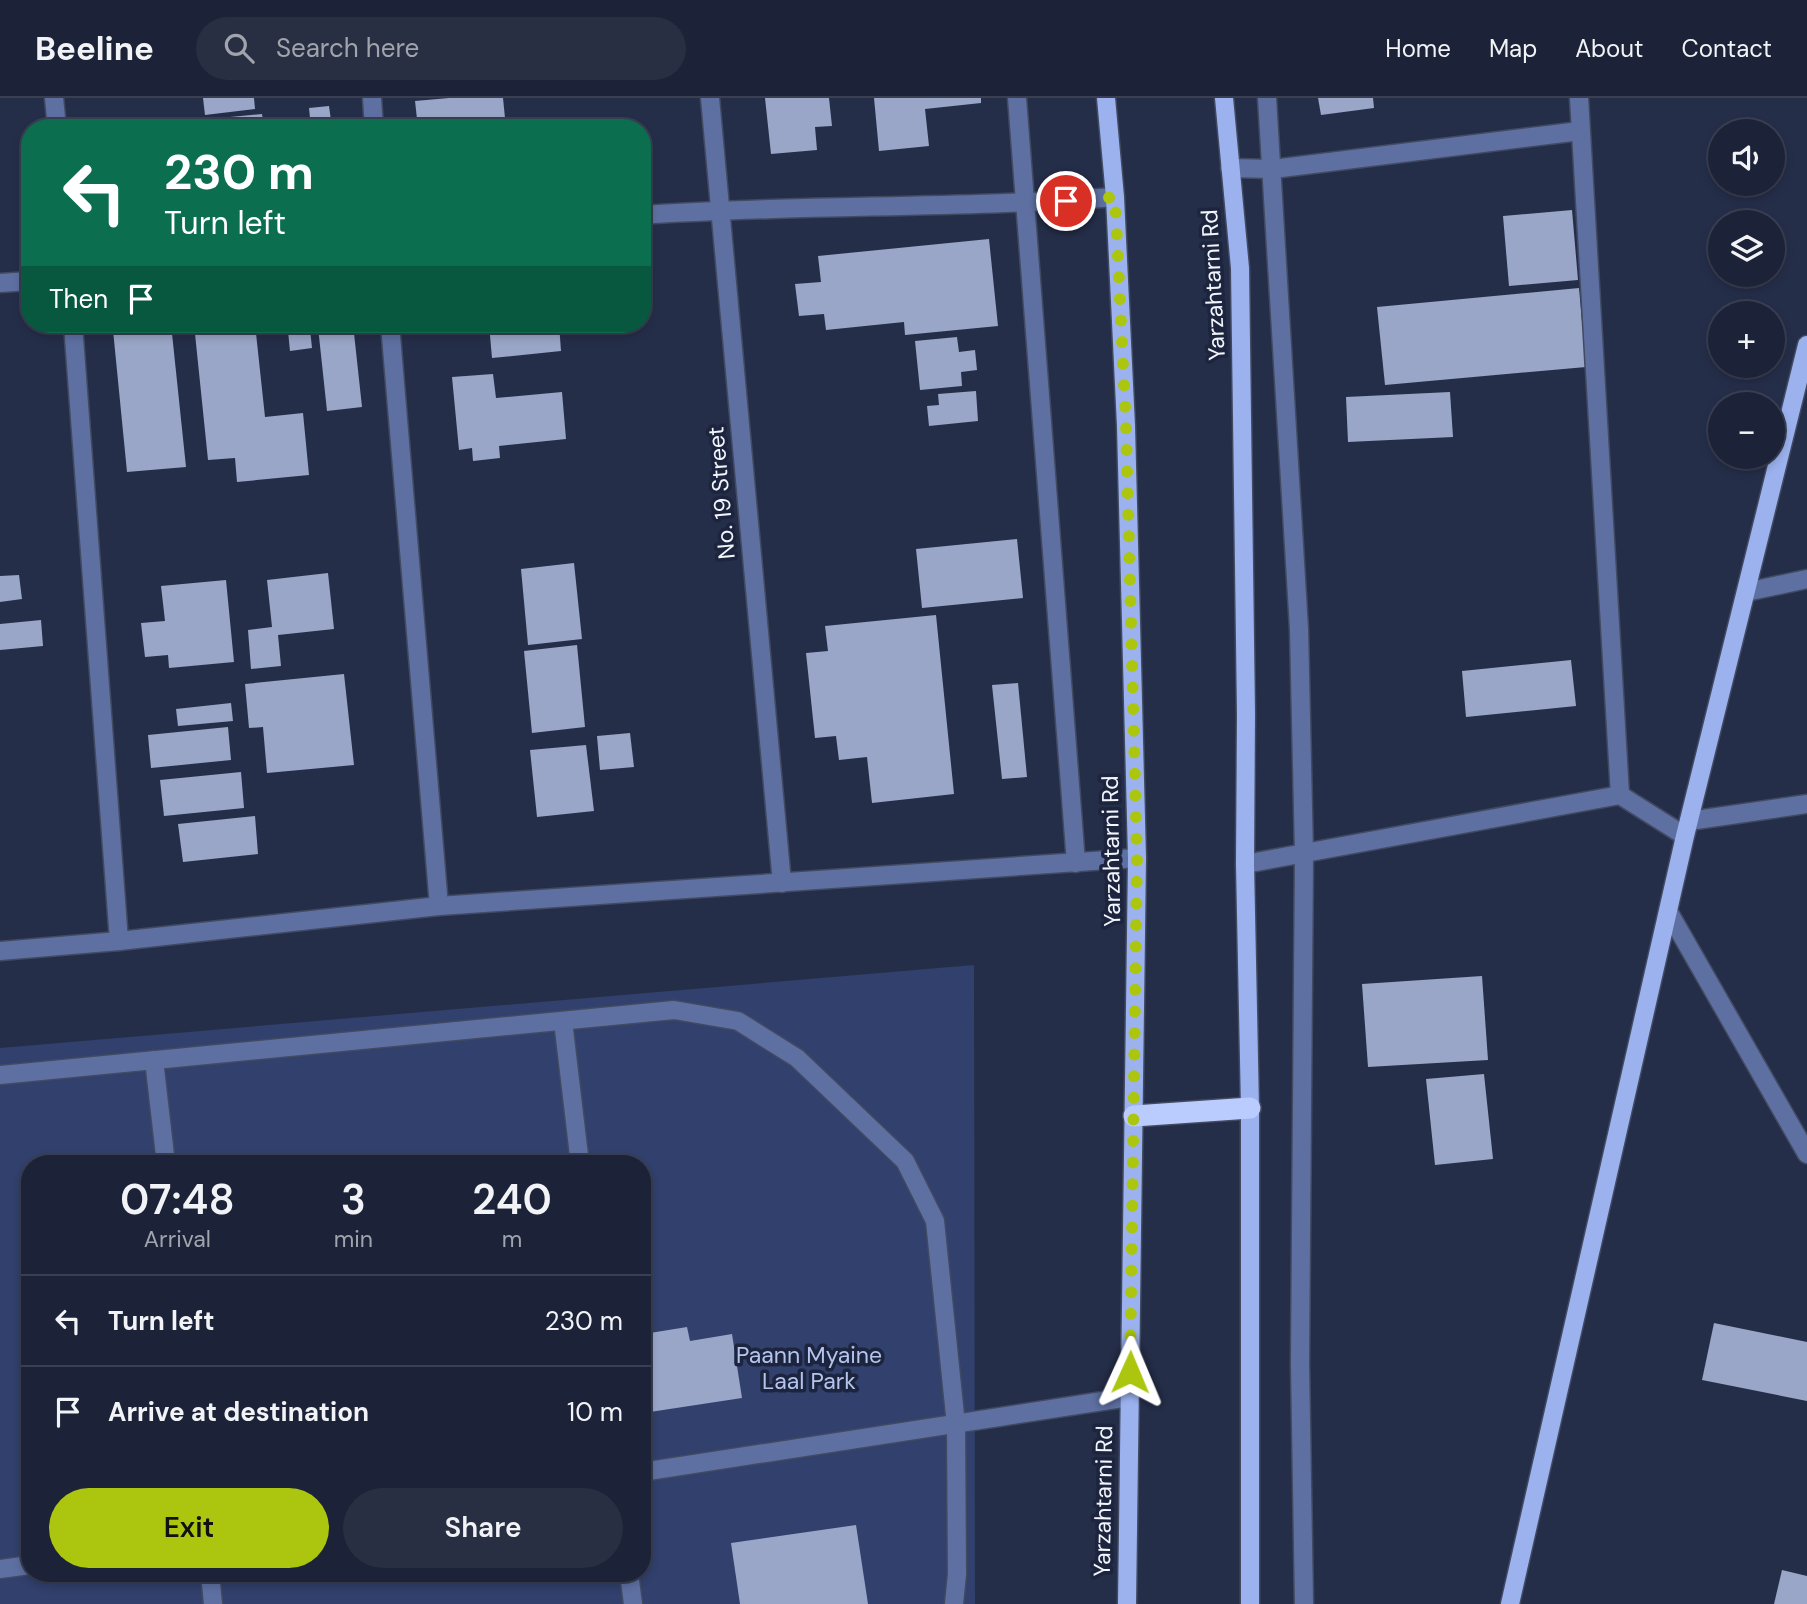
<!DOCTYPE html>
<meta charset="utf-8">
<style>
body{margin:0;font-family:"DM Sans",sans-serif;background:#292f42;color:#f1f3f6;height:100vh;display:flex;flex-direction:column;font-size:26px;white-space:nowrap}
*{box-sizing:border-box;margin:0}
p{font-size:23px;color:#a0a4ad}
.icon{flex:none;width:38px;height:38px;fill:none;stroke:currentColor;stroke-width:2;stroke-linecap:round;stroke-linejoin:round}
.map{position:relative;flex:1;overflow:hidden}
.panel{position:absolute;left:21px;top:1057px;width:630px;height:427px;display:flex;flex-direction:column;background:#1c2237;border-radius:28px;box-shadow:0 4px 10px #0003,0 0 0 2px #3a3f52}
.panel>*{flex:none}
.hud{position:absolute;left:21px;top:21px;width:630px;height:214px;border-radius:28px;box-shadow:0 4px 10px #0003,0 0 0 2px #3a3f52;background:#0b6e4f;color:#fff;overflow:hidden}
.buttons{position:absolute;left:1708px;top:21px;display:grid;gap:14px}
.buttons a{display:grid;place-items:center;width:77px;height:77px;border-radius:50%;background:#1c2237;box-shadow:0 4px 10px #0003,0 0 0 2px #3a3f52;font-size:35px}
.pin{position:absolute;display:grid;place-items:center;width:60px;height:60px;color:#fff;margin:-30px;border:4px solid #fff;border-radius:50%;box-shadow:0 2px 7px #0007}
.me{position:absolute;width:77px;margin:-38px;rotate:1deg;stroke-linejoin:round;filter:drop-shadow(0 0 5px #0008)}
.turn{display:flex;align-items:center;gap:24px;height:147px;padding:0 28px;font-size:32px}
.turn .icon{width:91px;height:91px;stroke-width:2.5}
.turn b{display:block;font-size:49px;line-height:60px}
.then{display:flex;align-items:center;height:66px;padding:0 28px;background:#0003;gap:14px;font-size:26px}
.eta{display:flex;justify-content:space-evenly;align-items:center;height:119px;text-align:center}
.eta b{font-size:42px;font-weight:600;line-height:49px}
.cta{display:flex;gap:14px;margin-top:auto;padding:14px 28px}
.cta a{flex:1;height:80px;border-radius:42px;background:#acc610;color:#111;font-size:28px;font-weight:600;line-height:80px;text-align:center}
.cta a+a{background:#292f42;color:#f1f3f6}
ul{padding:0;list-style:none}
li{display:flex;align-items:center;gap:21px;height:91px;padding:0 28px;border-top:2px solid #3a3f52}
li div{flex:1}
li b{display:block;font-size:26px}
li em{font-style:normal}
header{display:flex;align-items:center;gap:42px;box-sizing:border-box;height:98px;padding:0 35px;background:#1c2237;border-bottom:2px solid #3a3f52}
header strong{font-size:33px}
nav{display:flex;gap:38px;margin-inline-start:auto;font-size:24px}
.search{width:490px;height:63px;background:#292f42;display:flex;align-items:center;gap:18px;box-sizing:border-box;padding:0 24px;border-radius:38px;color:#a0a4ad;font-size:26px}
.map>svg:first-child{display:block}
.green{fill:#31406c;fill-rule:evenodd}
.building{fill:#9aa6c7}
.lines{fill:none;stroke-linecap:round;stroke-linejoin:round}
.minor-casing{stroke:#424a62;stroke-width:21}
.major-casing{stroke:#424a62;stroke-width:21}
.highway-casing{stroke:#424a62;stroke-width:24}
.minor{stroke:#5e70a2;stroke-width:18}
.major{stroke:#9bb2ef;stroke-width:18}
.highway{stroke:#baccfe;stroke-width:21}
.route{stroke:#acc610;stroke-width:12;stroke-dasharray:0 21.6}
.labels{text-anchor:middle;stroke-width:7;stroke-linejoin:round;paint-order:stroke}
.street-label{font-size:23px;fill:#f2f5fc;stroke:#1c243e}
.park-label{font-size:23px;fill:#b4c4ed;stroke:#1c243e}
</style>
<header>
<strong>Beeline</strong>
<div class="search"><svg class="icon" aria-label="search" viewBox="0 0 24 24"><circle cx="10" cy="10" r="6"/><path d="M15 15l6 6"/></svg>Search here</div>
<nav><a>Home</a><a>Map</a><a>About</a><a>Contact</a></nav>
</header>
<div class="map">
<svg width="1807" height="1506" viewBox="0 0 1807 1506">
<rect width="100%" height="100%" fill="#252e49"/>
<!-- green -->
<path class="green" d="M974,867l1,639h-975v-556zM30,1066h612v409h-612z"/>
<!-- building -->
<g class="building">
<path d="M203,0h51l1,11 -50,6z"/>
<path d="M449,0h54l3,30h-88l-3,-27z"/>
<path d="M765,0h64l3,28 -17,1 2,23 -46,4z"/>
<path d="M874,0h107v5l-56,6 4,37 -50,5z"/>
<path d="M1318,0h55l1,10 -53,7z"/>
<path d="M329,8l3,22h-64l-1,-5 43,-5 -1,-10z"/>
<path d="M262,16l2,14h-33l-1,-11z"/>
<path d="M1572,112l6,70 -69,6 -6,-70z"/>
<path d="M989,141l9,87 -93,9 -1,-13 -78,8 -2,-16 -25,2 -4,-32 26,-2 -3,-26z"/>
<path d="M1579,190l7,79 -201,18 -8,-78z"/>
<path d="M171,226l15,143 -59,5 -14,-142z"/>
<path d="M194,226h61l10,93 38,-4 6,62 -72,7 -2,-24 -27,2z"/>
<path d="M353,226l9,83 -35,4 -9,-84z"/>
<path d="M489,226h70l2,27 -69,7z"/>
<path d="M310,231l2,19 -22,3 -2,-20z"/>
<path d="M957,239l2,15 16,-2 2,20 -16,2 1,14 -42,4 -5,-49z"/>
<path d="M493,276l3,24 66,-6 4,47 -67,7 1,12 -27,3 -1,-13 -13,2 -7,-73z"/>
<path d="M976,293l2,30 -49,5 -2,-20 12,-1 -1,-11z"/>
<path d="M1450,294l3,45 -105,5 -2,-45z"/>
<path d="M1017,441l6,59 -101,10 -6,-59z"/>
<path d="M574,465l8,76 -54,6 -7,-76z"/>
<path d="M328,475l6,56 -56,6 3,31 -30,3 -3,-39 24,-3 -5,-47z"/>
<path d="M19,477l3,24 -22,3v-26z"/>
<path d="M226,482l8,82 -65,6 -1,-13 -23,2 -4,-34 24,-2 -4,-35z"/>
<path d="M936,517l18,179 -82,9 -5,-46 -28,3 -3,-24 -21,2 -9,-85 22,-2 -3,-25z"/>
<path d="M41,522l2,26 -43,4v-26z"/>
<path d="M577,547l8,82 -53,6 -8,-82z"/>
<path d="M1571,562l5,46 -110,11 -4,-46z"/>
<path d="M344,576l10,91 -87,8 -4,-46 -14,1 -4,-44z"/>
<path d="M1018,585l9,94 -25,2 -10,-94z"/>
<path d="M231,605l2,18 -55,5 -2,-17z"/>
<path d="M228,629l3,33 -80,8 -3,-33z"/>
<path d="M630,635l4,34 -34,3 -3,-34z"/>
<path d="M586,647l8,66 -57,6 -7,-67z"/>
<path d="M241,674l3,36 -80,8 -4,-36z"/>
<path d="M255,718l3,38 -75,8 -5,-38z"/>
<path d="M1482,878l6,84 -120,7 -6,-83z"/>
<path d="M1484,976l9,85 -58,6 -9,-86z"/>
<path d="M1714,1225l93,19v59l-105,-21z"/>
<path d="M687,1229l3,14 42,-7 10,64 -92,14 -8,-65 9,-1 -1,-13z"/>
<path d="M856,1427l12,79h-128l-9,-61z"/>
<path d="M1782,1472l25,6v28h-33z"/>
</g>
<g class="lines">
<!-- minor casing -->
<g class="minor-casing">
<g id="minor">
<path d="M54,0l3,30"/>
<path d="M372,0l2,30"/>
<path d="M710,0l72,785"/>
<path d="M1017,0l59,765"/>
<path d="M1267,0l32,531 5,225 -4,509 4,241"/>
<path d="M1579,0l41,697"/>
<path d="M1230,70l43,1 307,-38"/>
<path d="M642,117c158,-11 316,-6 473,-18"/>
<path d="M0,185l30,-2"/>
<path d="M73,226l46,617"/>
<path d="M390,226l49,582"/>
<path d="M1746,494l61,-13"/>
<path d="M1689,723l118,-17"/>
<path d="M1245,766l375,-69 65,41"/>
<path d="M1668,813l139,243"/>
<path d="M0,853l119,-10 320,-35 698,-48"/>
<path d="M563,923l17,143"/>
<path d="M154,962l12,104"/>
<path d="M0,977l674,-65 64,11 59,37 108,103 30,60 21,204 1,149 -3,30"/>
<path d="M642,1374l487,-75"/>
<path d="M0,1471l30,-4"/>
<path d="M210,1475l3,31"/>
<path d="M629,1475l4,31"/>
</g>
</g>
<!-- major casing -->
<g class="major-casing">
<g id="major">
<path d="M1106,0l9,99 11,229 11,432 -10,746"/>
<path d="M1224,0l16,170 6,446 -1,150 5,244v496"/>
<path d="M1510,1506l175,-768 122,-491"/>
</g>
</g>
<!-- highway casing -->
<g class="highway-casing">
<path id="highway" d="M1134,1018l116,-8"/>
</g>
<!-- minor -->
<use href="#minor" class="minor"/>
<!-- major -->
<use href="#major" class="major"/>
<!-- highway -->
<use href="#highway" class="highway"/>
</g>
<g class="lines">
<!-- route -->
<path class="route" d="M1066,103l49,-4 11,229 11,432 -7,514"/>
</g>
<g class="labels">
<!-- street labels -->
<g class="street-label">
<text transform="translate(1213 187) rotate(-93)" y="8">Yarzahtarni Rd</text>
<text transform="translate(721 395) rotate(-95)" y="8">No. 19 Street</text>
<text transform="translate(1111 753) rotate(-91)" y="8">Yarzahtarni Rd</text>
<text transform="translate(1103 1403) rotate(-89)" y="8">Yarzahtarni Rd</text>
</g>
<!-- park labels -->
<g class="park-label">
<text x="809" y="1265">Paann Myaine<tspan x="809" dy="26">Laal Park</tspan></text>
</g>
</g>
</svg>
<div class="buttons">
<a><svg class="icon" aria-label="sound" viewBox="0 0 24 24"><path d="M4 9h4l5-4v14l-5-4H4zM17 9q2 3 0 6"/></svg></a>
<a><svg class="icon" aria-label="layers" viewBox="0 0 24 24"><path d="M12 4l9 5-9 5-9-5zM3 14l9 5 9-5"/></svg></a>
<a>+</a>
<a>−</a>
</div>
<div class="pin" style="left:1066px;top:103px;background:#d93025"><svg class="icon" aria-label="arrive" viewBox="0 0 24 24"><path d="M6 21V4h12l-3 4 3 4H6"/></svg></div>
<svg class="me" style="left:1130px;top:1274px" viewBox="-20 -20 40 40"><path d="M0-17L14 15 0 8-14 15z" fill="#acc610" stroke="#fff" stroke-width="4"/></svg>
<div class="hud">
<div class="turn"><svg class="icon" aria-label="left" viewBox="0 0 24 24"><path d="M17 20v-9H6M10 6l-5 5 5 5"/></svg><div><b>230 m</b>Turn left</div></div>
<div class="then">Then<svg class="icon" aria-label="arrive" viewBox="0 0 24 24"><path d="M6 21V4h12l-3 4 3 4H6"/></svg></div>
</div>
<section class="panel">
<div class="eta">
<div><b>07:48</b><p>Arrival</p></div>
<div><b>3</b><p>min</p></div>
<div><b>240</b><p>m</p></div>
</div>
<ul>
<li><svg class="icon" aria-label="left" viewBox="0 0 24 24"><path d="M17 20v-9H6M10 6l-5 5 5 5"/></svg><div><b>Turn left</b></div><em>230 m</em></li>
<li><svg class="icon" aria-label="arrive" viewBox="0 0 24 24"><path d="M6 21V4h12l-3 4 3 4H6"/></svg><div><b>Arrive at destination</b></div><em>10 m</em></li>
</ul>
<div class="cta"><a>Exit</a><a>Share</a></div>
</section>
</div>
